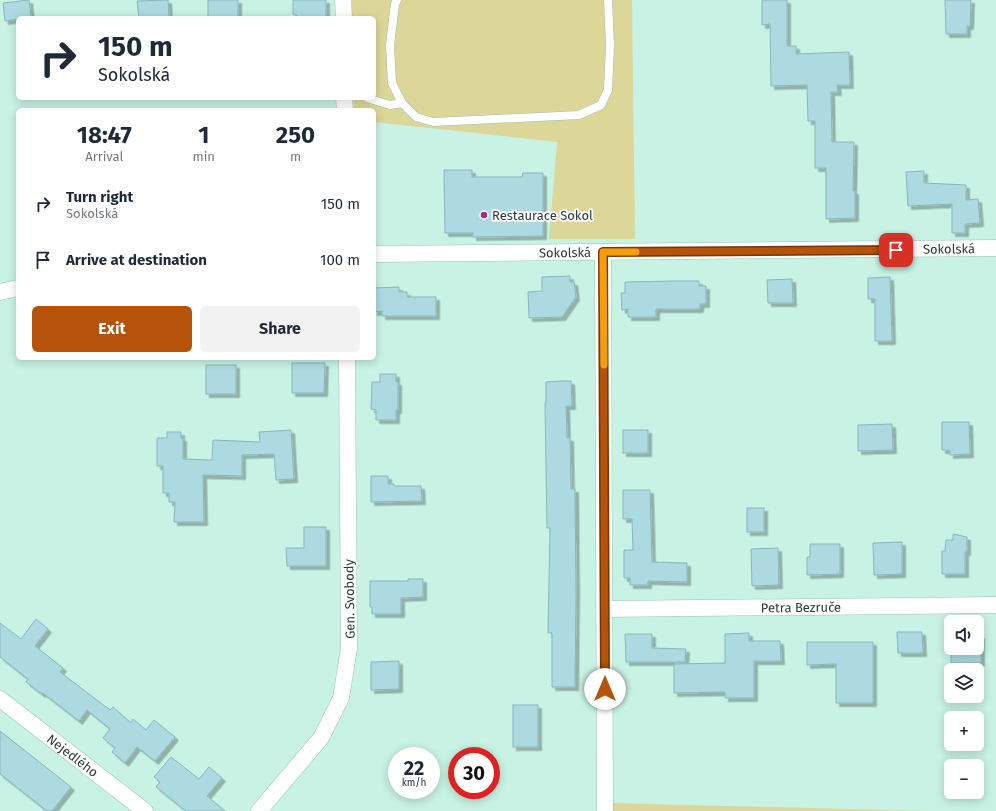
<!DOCTYPE html>
<meta charset="utf-8">
<style>
body{margin:0;font-family:"Fira Sans",sans-serif;background:#f2f2f3;color:#1f2937;height:100vh;display:flex;flex-direction:column;font-size:15px;white-space:nowrap}
*{box-sizing:border-box;margin:0}
p{font-size:13px;color:#747a83}
.icon{flex:none;width:22px;height:22px;fill:none;stroke:currentColor;stroke-width:2;stroke-linecap:round;stroke-linejoin:round}
.map{position:relative;flex:1;overflow:hidden}
.drawer{position:absolute;left:16px;top:108px;width:360px;height:252px;display:flex;flex-direction:column;background:#fff;border-radius:6px;box-shadow:0 2px 10px #0003}
.drawer>*{flex:none}
.top-card{position:absolute;left:16px;top:16px;width:360px;height:84px;border-radius:6px;box-shadow:0 2px 10px #0003;background:#fff;color:#1f2937;overflow:hidden}
.buttons{position:absolute;left:944px;top:615px;display:grid;gap:8px}
.buttons a{display:grid;place-items:center;width:40px;height:40px;border-radius:6px;background:#fff;box-shadow:0 2px 10px #0003;font-size:20px}
.speed{position:absolute;left:388px;top:747px;display:flex;gap:8px;font-size:20px;font-weight:700;text-align:center}
.speed>*{display:grid;place-content:center;width:52px;height:52px;border-radius:50%;background:#fff;box-shadow:0 2px 10px #0003;line-height:1}
.speed small{font-size:10px;font-weight:400}
.speed .limit{border:6px solid #d22;background:#fff;color:#111}
.pin{position:absolute;display:grid;place-items:center;width:34px;height:34px;color:#fff;margin:-17px;border-radius:8px;box-shadow:0 2px 6px #0006}
.me{position:absolute;width:44px;margin:-22px;rotate:0deg;stroke-linejoin:round;filter:drop-shadow(0 0 3px #0008)}
.turn{display:flex;align-items:center;gap:14px;height:84px;padding:0 16px;font-size:18px}
.turn .icon{width:52px;height:52px;stroke-width:2.5}
.turn b{display:block;font-size:28px;line-height:34px}
.eta{display:flex;justify-content:space-evenly;align-items:center;height:68px;text-align:center}
.eta b{font-size:24px;font-weight:700;line-height:28px}
.action{display:flex;gap:8px;margin-top:auto;padding:8px 16px}
.action a{flex:1;height:46px;border-radius:6px;background:#b45309;color:#fff;font-size:16px;font-weight:700;line-height:46px;text-align:center}
.action a+a{background:#f2f2f3;color:#1f2937}
ul{padding:0;list-style:none}
li{display:flex;align-items:center;gap:12px;height:56px;padding:0 16px}
li div{flex:1}
li b{display:block;font-size:15px}
li em{font-style:normal}
.map>svg:first-child{display:block}
.green{fill:#dcd798}
.building{fill:#addae1;stroke:#89b5bc;filter:url(#shadow)}
.lines{fill:none;stroke-linecap:round;stroke-linejoin:round}
.lane-casing{stroke:#9ac3b6;stroke-width:9}
.street-casing{stroke:#9ac3b6;stroke-width:17}
.lane{stroke:#fff;stroke-width:8}
.street{stroke:#fff;stroke-width:16}
.route-casing{stroke:#753606;stroke-width:10}
.route{stroke:#b45309;stroke-width:7}
.slow{stroke:#f59e0b;stroke-width:7}
.poi-dot{fill:#a82a7b;stroke:#fff;stroke-width:1.5}
.labels{text-anchor:middle;stroke-width:3.5;stroke-linejoin:round;paint-order:stroke}
.poi-label{font-size:13px;fill:#2b3c37;stroke:#fff;text-anchor:start}
.street-label{font-size:13px;fill:#2b3c37;stroke:#fff}
</style>
<div class="map">
<svg width="996" height="811" viewBox="0 0 996 811">
<defs>
<filter id="shadow"><feDropShadow dx="3.5" dy="3.5" stdDeviation="0" flood-color="#0004"/></filter>
</defs>
<rect width="100%" height="100%" fill="#c7f2e4"/>
<!-- green -->
<g class="green">
<path d="M352,0h280l3,239h-86l8,-97 -183,-20v-12h-20v-12h20v-80h-22z"/>
<path d="M611,803l315,8h-315z"/>
</g>
<!-- building -->
<g class="building">
<path d="M29,0l2,17 -26,4 -2,-18z"/>
<path d="M168,0l1,18h-30l-2,-17z"/>
<rect x="208" y="0" width="30" height="18"/>
<path d="M293,0h33v17l-25,1 -8,-4z"/>
<path d="M762,0h25v46h9v8l53,-2 1,33h-13l1,7h-7l1,50h22l-1,49h2v27l-29,1v-51h-11v-47h-7l-1,-36 -36,1 -1,-62 -8,1z"/>
<path d="M945,0h26l-1,26h-3v8h-21z"/>
<path d="M444,170h28v7h50l1,-4h20v63l-70,1v-4h-28z"/>
<path d="M924,171v12l42,2v15l12,-1 2,24 -15,1v9h-13v-29l-44,2 -2,-34z"/>
<path d="M570,276v6h4l2,15 -14,20 -33,1 -1,-26 14,-1v-14z"/>
<path d="M890,277l2,64h-17v-42h-7v-21z"/>
<path d="M792,279l1,24h-25l-1,-23z"/>
<path d="M672,281h27v5h7v18h-6v5h-44v8h-28v-8l-6,1 -1,-17h4v-11z"/>
<path d="M399,287v5h8v5h29v19h-54v-5l-8,1v-24z"/>
<path d="M292,363h33l-1,30h-32z"/>
<rect x="206" y="365" width="30" height="29"/>
<path d="M380,374h16v8h2v28h-2v10h-20v-10l-5,-1 1,-27h8z"/>
<path d="M561,381h10l1,25h-6l1,32h3l1,51h4l1,104 -1,94h-23v-54h-4l2,-105h-3l-2,-125h1v-21z"/>
<path d="M942,422h27l1,32 -20,1v-5h-8z"/>
<path d="M892,424l1,26 -35,1v-26z"/>
<path d="M291,430l3,49 -18,1 -2,-26 -32,1v21l-39,-1 1,47h-30l1,-20h-6v-9h-6v-27h-6v-28h10v-6h14v6h2v21l29,1 1,-20 47,2 -1,-10z"/>
<rect x="623" y="430" width="25" height="23"/>
<path d="M371,476h17v8h6v2h27l1,15 -51,1z"/>
<path d="M623,490h27l2,72 35,1v19l-39,-1v4h-18v-7h-6v-28h9l-1,-31h-9z"/>
<rect x="747" y="508" width="17" height="24"/>
<path d="M304,527h22v39h-39l-1,-18h18z"/>
<path d="M953,534l14,3v15h-2v22h-23v-23h3l1,-11h7z"/>
<path d="M902,542v32l-28,1 -1,-32z"/>
<path d="M810,544h30v30l-33,1v-18h3z"/>
<path d="M778,548l1,37 -27,1 -1,-37z"/>
<path d="M408,579h15v18l-22,1v16h-29v-7h-2v-26h38z"/>
<path d="M36,619l12,10 -13,17 28,22 -3,4 50,38 3,-3 18,16 2,-4 13,11 8,-10 21,17 -20,24 -18,-14 -12,16 -13,-11 3,-4 -12,-10 7,-9 -23,-19 -8,11 -36,-28 -1,1 -16,-12 2,-3 -28,-22v-34l21,16z"/>
<path d="M897,632h25l1,21h-25z"/>
<path d="M749,633v8h31l1,20h-27v37h-29v-6l-51,1v-29l51,-1v-29z"/>
<path d="M625,634h27v14l34,1 -1,13h-59z"/>
<path d="M977,635h4v28h-30v-27v12h26z"/>
<path d="M807,642h66v61h-37v-39l-29,1z"/>
<path d="M399,661v28l-28,1v-28z"/>
<rect x="513" y="705" width="25" height="42"/>
<path d="M0,731l71,56 -19,24h-5l-47,-37z"/>
<path d="M171,757l28,22 10,-12 13,11 -15,18 18,15h-39l-30,-24 4,-5 -6,-5z"/>
</g>
<g class="lines">
<!-- lane casing -->
<g class="lane-casing">
<g id="lane">
<path d="M397,0l-2,4 -5,41 2,38 10,20 14,14 17,5 146,-7 22,-10 7,-15 2,-45 -2,-45"/>
<path d="M367,98l23,7 12,-2"/>
</g>
</g>
<!-- street casing -->
<g class="street-casing">
<g id="street">
<path d="M343,0l1,18"/>
<path d="M344,98l1,12"/>
<path d="M603,252l2,559"/>
<path id="s1" d="M374,254l622,-6"/>
<path d="M0,292l18,-4"/>
<path id="s2" d="M605,609l391,-4"/>
<path id="s3" d="M0,699l145,112"/>
<path d="M259,811l62,-73 20,-40 8,-50 -2,-290"/>
</g>
</g>
<!-- lane -->
<use href="#lane" class="lane"/>
<!-- street -->
<use href="#street" class="street"/>
</g>
<g class="lines">
<!-- route casing -->
<g class="route-casing">
<path id="route" d="M605,689l-2,-437 293,-2"/>
</g>
<!-- route -->
<use href="#route" class="route"/>
<!-- slow -->
<path class="slow" d="M604,365l-1,-113h33"/>
</g>
<!-- markers -->
<circle class="poi-dot" cx="484" cy="215" r="4"/>
<g class="labels">
<!-- poi labels -->
<g class="poi-label">
<text x="492" y="220">Restaurace Sokol</text>
</g>
<!-- street labels -->
<g class="street-label">
<text dy="5" stroke="none"><textPath href="#s1" startOffset="575">Sokolská</textPath></text>
<text dy="5" stroke="none"><textPath href="#s1" startOffset="191">Sokolská</textPath></text>
<text transform="translate(349 599) rotate(-91)" y="5">Gen. Svobody</text>
<text dy="5" stroke="none"><textPath href="#s2" startOffset="196">Petra Bezruče</textPath></text>
<text dy="5" stroke="none"><textPath href="#s3" startOffset="92">Nejedlého</textPath></text>
</g>
</g>
</svg>
<div class="buttons">
<a><svg class="icon" aria-label="sound" viewBox="0 0 24 24"><path d="M4 9h4l5-4v14l-5-4H4zM17 9q2 3 0 6"/></svg></a>
<a><svg class="icon" aria-label="layers" viewBox="0 0 24 24"><path d="M12 4l9 5-9 5-9-5zM3 14l9 5 9-5"/></svg></a>
<a>+</a>
<a>−</a>
</div>
<div class="speed"><div>22<small>km/h</small></div><div class="limit">30</div></div>
<div class="pin" style="left:896px;top:250px;background:#d93025"><svg class="icon" aria-label="arrive" viewBox="0 0 24 24"><path d="M6 21V4h12l-3 4 3 4H6"/></svg></div>
<svg class="me" style="left:605px;top:689px" viewBox="-20 -20 40 40"><circle r="19" fill="#fff"/><path d="M0-13L10 11 0 6-10 11z" fill="#b45309"/></svg>
<div class="top-card">
<div class="turn"><svg class="icon" aria-label="right" viewBox="0 0 24 24"><path d="M7 20v-9h11M14 6l5 5-5 5"/></svg><div><b>150 m</b>Sokolská</div></div>
</div>
<section class="drawer">
<div class="eta">
<div><b>18:47</b><p>Arrival</p></div>
<div><b>1</b><p>min</p></div>
<div><b>250</b><p>m</p></div>
</div>
<ul>
<li><svg class="icon" aria-label="right" viewBox="0 0 24 24"><path d="M7 20v-9h11M14 6l5 5-5 5"/></svg><div><b>Turn right</b><p>Sokolská</p></div><em>150 m</em></li>
<li><svg class="icon" aria-label="arrive" viewBox="0 0 24 24"><path d="M6 21V4h12l-3 4 3 4H6"/></svg><div><b>Arrive at destination</b></div><em>100 m</em></li>
</ul>
<div class="action"><a>Exit</a><a>Share</a></div>
</section>
</div>
